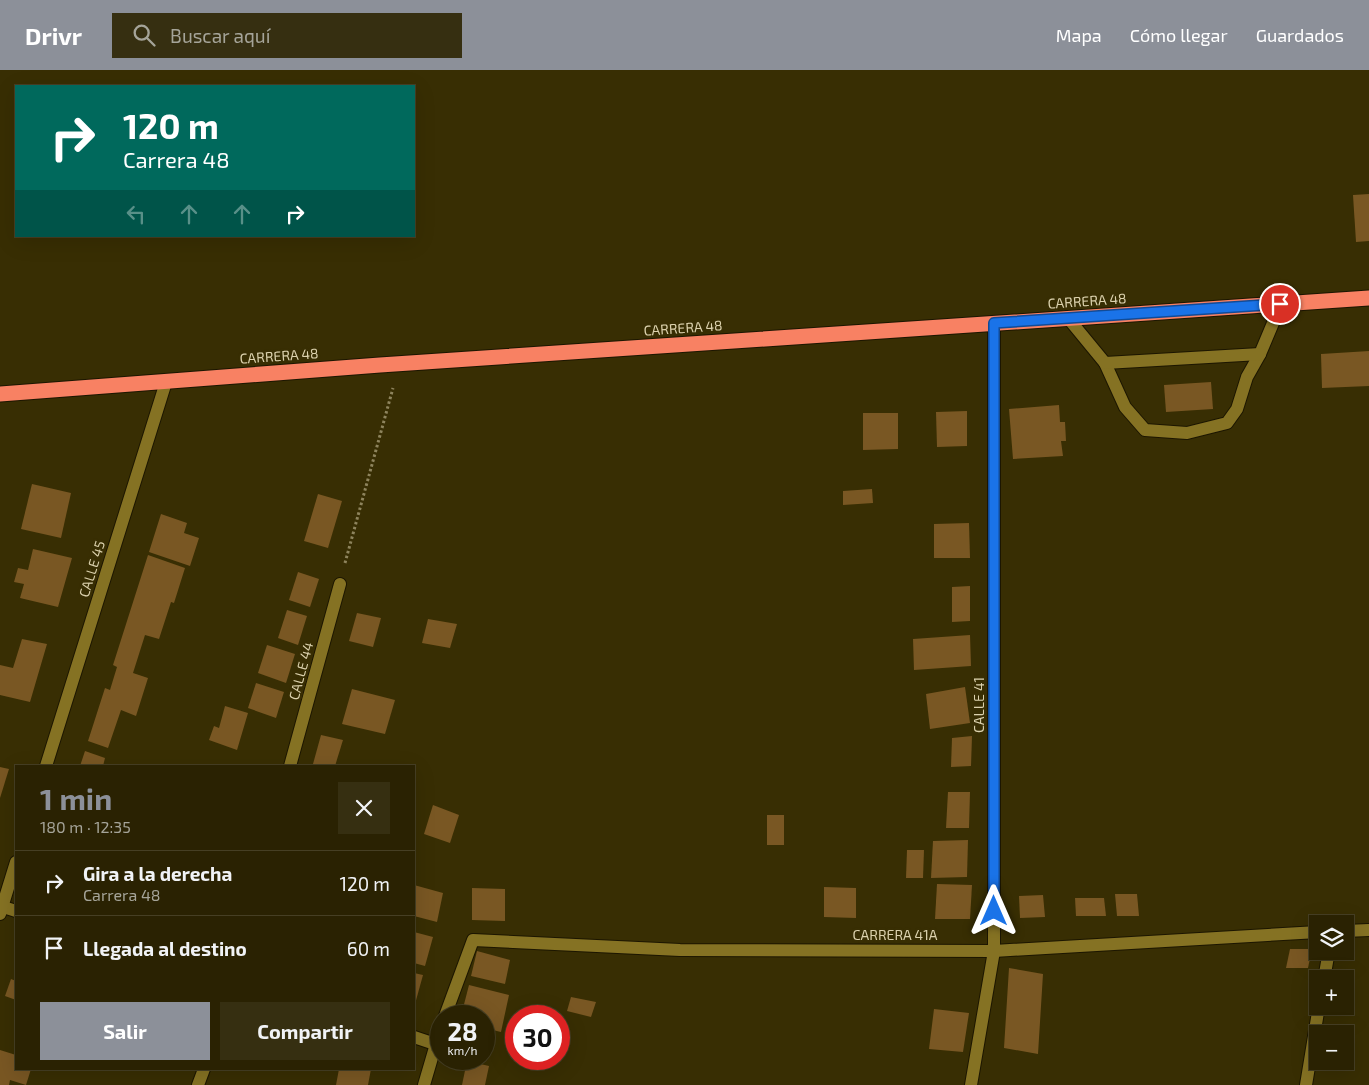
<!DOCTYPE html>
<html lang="es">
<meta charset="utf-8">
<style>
body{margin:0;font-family:"Exo 2",sans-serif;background:#362f11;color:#f1f3f6;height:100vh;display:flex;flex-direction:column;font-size:19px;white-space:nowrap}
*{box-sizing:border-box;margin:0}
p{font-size:16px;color:#a5a499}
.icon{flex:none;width:28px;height:28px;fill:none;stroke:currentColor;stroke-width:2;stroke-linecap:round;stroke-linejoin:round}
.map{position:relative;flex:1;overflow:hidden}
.sheet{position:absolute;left:15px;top:695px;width:400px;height:305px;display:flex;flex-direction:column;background:#2a2202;border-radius:0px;box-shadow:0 5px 20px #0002,0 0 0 1px #463f24}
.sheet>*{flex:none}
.top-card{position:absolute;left:15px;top:15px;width:400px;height:152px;border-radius:0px;box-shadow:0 5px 20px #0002,0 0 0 1px #463f24;background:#00695c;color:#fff;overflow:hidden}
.controls{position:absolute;left:1309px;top:845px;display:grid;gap:10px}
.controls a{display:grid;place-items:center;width:45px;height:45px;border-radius:0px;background:#2a2202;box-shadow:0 5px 20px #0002,0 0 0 1px #463f24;font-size:25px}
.speed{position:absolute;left:430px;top:935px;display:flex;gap:10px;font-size:25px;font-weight:700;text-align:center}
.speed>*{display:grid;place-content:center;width:65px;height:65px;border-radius:50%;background:#2a2202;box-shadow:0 5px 20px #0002,0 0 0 1px #463f24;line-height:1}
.speed small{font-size:12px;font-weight:400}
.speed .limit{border:8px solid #d22;background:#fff;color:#111}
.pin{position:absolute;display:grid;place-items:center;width:42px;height:42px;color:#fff;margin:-21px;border:2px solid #fff;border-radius:50%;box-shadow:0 1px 5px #0007}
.me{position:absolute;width:55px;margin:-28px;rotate:0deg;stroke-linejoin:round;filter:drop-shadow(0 0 4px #0008)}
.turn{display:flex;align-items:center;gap:18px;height:105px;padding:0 25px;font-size:22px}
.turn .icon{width:65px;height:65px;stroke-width:2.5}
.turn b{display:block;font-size:35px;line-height:42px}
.lanes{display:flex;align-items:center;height:48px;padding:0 25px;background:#0003;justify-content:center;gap:25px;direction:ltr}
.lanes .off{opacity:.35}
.round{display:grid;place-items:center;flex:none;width:52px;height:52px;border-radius:0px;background:#362f11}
.overview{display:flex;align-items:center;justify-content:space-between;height:85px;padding:0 25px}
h1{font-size:30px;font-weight:700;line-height:38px;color:#8c9099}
.cta{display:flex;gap:10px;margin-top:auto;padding:10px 25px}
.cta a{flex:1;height:58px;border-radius:0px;background:#8c9099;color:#fff;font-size:20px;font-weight:700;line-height:58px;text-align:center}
.cta a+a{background:#362f11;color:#f1f3f6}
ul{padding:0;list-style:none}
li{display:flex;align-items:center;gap:15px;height:65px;padding:0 25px;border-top:1px solid #463f24}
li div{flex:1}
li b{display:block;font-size:19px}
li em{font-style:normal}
header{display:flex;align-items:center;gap:30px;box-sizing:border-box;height:70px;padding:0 25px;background:#8c9099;color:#fff}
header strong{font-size:24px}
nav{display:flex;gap:28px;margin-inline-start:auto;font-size:18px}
.search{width:350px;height:45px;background:#362f11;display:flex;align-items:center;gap:12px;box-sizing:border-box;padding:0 18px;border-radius:0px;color:#a5a499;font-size:19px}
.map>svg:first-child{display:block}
.building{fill:#795723}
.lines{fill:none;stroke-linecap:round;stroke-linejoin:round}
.minor-casing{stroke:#1c1601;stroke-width:14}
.highway-casing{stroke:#1c1601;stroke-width:17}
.path{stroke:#8e845d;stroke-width:3;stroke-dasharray:2.5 2.5;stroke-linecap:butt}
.minor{stroke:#857223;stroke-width:12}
.highway{stroke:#f88163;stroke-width:15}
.route-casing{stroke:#114b97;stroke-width:12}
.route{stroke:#1a73e8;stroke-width:9}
.labels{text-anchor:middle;stroke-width:5;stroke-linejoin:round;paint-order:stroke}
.street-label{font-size:14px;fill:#dbd1ad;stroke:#382e03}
</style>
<header>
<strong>Drivr</strong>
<div class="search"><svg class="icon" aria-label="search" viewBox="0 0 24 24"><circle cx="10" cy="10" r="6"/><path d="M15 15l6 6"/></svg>Buscar aquí</div>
<nav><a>Mapa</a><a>Cómo llegar</a><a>Guardados</a></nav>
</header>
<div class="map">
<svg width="1369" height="1015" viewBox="0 0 1369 1015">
<rect width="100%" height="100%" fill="#382e03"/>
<!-- building -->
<g class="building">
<path d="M1369,124v47l-13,1 -3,-47z"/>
<path d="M1369,281v35l-47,2 -1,-34z"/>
<path d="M1211,312l2,27 -47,3 -2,-27z"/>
<path d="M1059,335l1,17h5l1,19h-5l2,15 -50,3 -4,-50z"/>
<path d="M967,341v35l-30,1 -1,-35z"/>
<path d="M863,343h35v36l-35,1z"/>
<path d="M32,414l39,9 -10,45 -40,-9z"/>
<path d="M872,419l1,14 -30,2v-14z"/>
<path d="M318,424l24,7 -14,47 -24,-7z"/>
<path d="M161,444l26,9 -3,10 15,5 -9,28 -41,-14z"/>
<path d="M969,453l1,35h-36v-34z"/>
<path d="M33,479l39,9 -14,49 -38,-9 4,-14 -10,-2 4,-14 10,2z"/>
<path d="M148,485l37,13 -11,35 -3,-1 -12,37 -14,-4 -12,38 15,5 -12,38 -15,-6 -13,38 -20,-7 17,-53 5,2 7,-23 -4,-2z"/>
<path d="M298,502l21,7 -9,28 -21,-7z"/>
<path d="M970,516v35l-18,1v-35z"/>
<path d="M287,540l20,6 -9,29 -20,-7z"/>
<path d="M357,543l24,5 -8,29 -24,-6z"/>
<path d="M428,549l29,5 -7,24 -28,-5z"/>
<path d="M970,565l1,31 -57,4 -1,-31z"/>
<path d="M22,569l25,5 -17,58 -30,-7v-30l13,3z"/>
<path d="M267,575l28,9 -9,29 -28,-10z"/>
<path d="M256,613l28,9 -8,26 -28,-10z"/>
<path d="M965,617l5,36 -40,6 -4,-35z"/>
<path d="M352,619l43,11 -10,34 -43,-10z"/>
<path d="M225,636l23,7 -11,37 -28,-10 5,-14 5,2z"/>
<path d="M321,665l22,5 -8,26 -22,-2z"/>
<path d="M972,666l-1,30 -20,1 1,-29z"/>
<path d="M85,681l20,7 -2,8h-23z"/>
<path d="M0,697l9,2 -9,29z"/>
<path d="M948,722h22l-1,36h-23z"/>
<path d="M433,735l26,10 -9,28 -26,-9z"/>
<rect x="767" y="745" width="17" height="30"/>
<path d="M968,770l-1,37 -36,1 2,-37z"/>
<path d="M907,780h17l-1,28h-17z"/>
<path d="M937,814l35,1 -2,34h-35z"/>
<path d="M414,815l29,8 -6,29 -23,-6z"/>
<path d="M824,817l32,1v30l-32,-1z"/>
<path d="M472,818l33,1v32l-33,-1z"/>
<path d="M1115,824h22l2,22h-22z"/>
<path d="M1043,825l2,22 -25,1 -1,-22z"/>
<path d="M1075,828h29l2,18h-30z"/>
<path d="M414,862l19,5 -8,29 -11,-3z"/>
<path d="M1290,879h22l-4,19h-22z"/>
<path d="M477,881l33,9 -5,24 -34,-8z"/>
<path d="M1009,898l34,6 -5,80 -34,-6z"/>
<path d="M414,903l9,2 -8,29h-1z"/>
<path d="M11,909l5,2v19l-11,-4z"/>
<path d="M469,915l40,10 -8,37 -17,-4v-12h-23z"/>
<path d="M571,927l25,5 -5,15 -24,-6z"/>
<path d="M934,939l35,4 -6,39 -34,-3z"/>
<path d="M0,980l16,5v14h15l-5,16 -16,-5 -1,5h-9z"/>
<path d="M467,991l22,5 -4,19h-23z"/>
<path d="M339,999h32l-3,16h-32z"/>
</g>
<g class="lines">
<!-- minor casing -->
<g class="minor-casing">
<g id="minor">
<path d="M1068,248l37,45 20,44 20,23 42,3 40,-10 10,-14 10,-32 13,-23 21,-50"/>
<path d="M1105,293l155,-9"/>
<path d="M46,696l120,-384"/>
<path d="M290,696l50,-182"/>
<path d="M0,836l16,5"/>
<path d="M0,844l16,-52"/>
<path d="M1345,861l24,-1"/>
<path d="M1324,909l5,-28"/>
<path d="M445,946l28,-76 207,10 314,1 324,-19"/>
<path d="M414,967l21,7"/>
<path d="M198,1015l6,-16"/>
<path d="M424,1015l17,-58"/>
<path d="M971,1015l23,-134v-628"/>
<path d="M1306,1015l13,-79"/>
</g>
</g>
<!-- highway casing -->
<g class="highway-casing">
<path id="highway" d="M0,324l380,-29 989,-67"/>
</g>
<!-- path -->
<path class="path" d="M345,493l48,-175"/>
<!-- minor -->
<use href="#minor" class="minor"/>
<!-- highway -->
<use href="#highway" class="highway"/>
</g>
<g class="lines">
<!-- route casing -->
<g class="route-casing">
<path id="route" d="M994,841v-588l286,-19"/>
</g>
<!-- route -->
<use href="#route" class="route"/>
</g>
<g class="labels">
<!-- street labels -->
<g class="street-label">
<text transform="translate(1087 231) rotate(-4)" y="5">CARRERA 48</text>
<text transform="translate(683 258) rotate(-4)" y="5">CARRERA 48</text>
<text transform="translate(279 286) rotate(-4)" y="5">CARRERA 48</text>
<text transform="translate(92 499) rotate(-73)" y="5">CALLE 45</text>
<text transform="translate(301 601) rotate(-75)" y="5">CALLE 44</text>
<text transform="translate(979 635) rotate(-90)" y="5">CALLE 41</text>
<text x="895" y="870">CARRERA 41A</text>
</g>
</g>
</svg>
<div class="controls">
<a><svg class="icon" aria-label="layers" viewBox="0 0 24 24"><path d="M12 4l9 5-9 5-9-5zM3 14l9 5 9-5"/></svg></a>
<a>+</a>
<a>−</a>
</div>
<div class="speed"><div>28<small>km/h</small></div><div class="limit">30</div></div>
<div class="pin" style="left:1280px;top:234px;background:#d93025"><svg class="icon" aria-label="arrive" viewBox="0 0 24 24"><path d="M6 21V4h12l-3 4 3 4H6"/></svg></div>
<svg class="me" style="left:994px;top:841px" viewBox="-20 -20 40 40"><path d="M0-17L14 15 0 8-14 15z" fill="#1a73e8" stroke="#fff" stroke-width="4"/></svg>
<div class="top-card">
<div class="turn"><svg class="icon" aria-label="right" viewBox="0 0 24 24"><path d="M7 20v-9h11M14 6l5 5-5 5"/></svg><div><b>120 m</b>Carrera 48</div></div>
<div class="lanes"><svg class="icon off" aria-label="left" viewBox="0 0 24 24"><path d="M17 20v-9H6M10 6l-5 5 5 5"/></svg><svg class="icon off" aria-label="ahead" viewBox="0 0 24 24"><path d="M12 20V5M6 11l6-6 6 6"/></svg><svg class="icon off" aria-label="ahead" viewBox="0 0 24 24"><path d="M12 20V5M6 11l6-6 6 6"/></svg><svg class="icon" aria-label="right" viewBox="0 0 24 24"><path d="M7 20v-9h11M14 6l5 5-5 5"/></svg></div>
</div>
<section class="sheet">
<div class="overview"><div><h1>1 min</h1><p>180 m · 12:35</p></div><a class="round"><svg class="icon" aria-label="close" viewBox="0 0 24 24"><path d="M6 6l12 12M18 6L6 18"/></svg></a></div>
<ul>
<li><svg class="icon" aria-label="right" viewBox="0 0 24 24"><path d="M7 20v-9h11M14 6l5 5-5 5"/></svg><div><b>Gira a la derecha</b><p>Carrera 48</p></div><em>120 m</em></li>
<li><svg class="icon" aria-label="arrive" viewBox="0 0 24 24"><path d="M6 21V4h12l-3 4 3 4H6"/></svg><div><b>Llegada al destino</b></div><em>60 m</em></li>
</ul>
<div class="cta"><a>Salir</a><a>Compartir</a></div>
</section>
</div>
